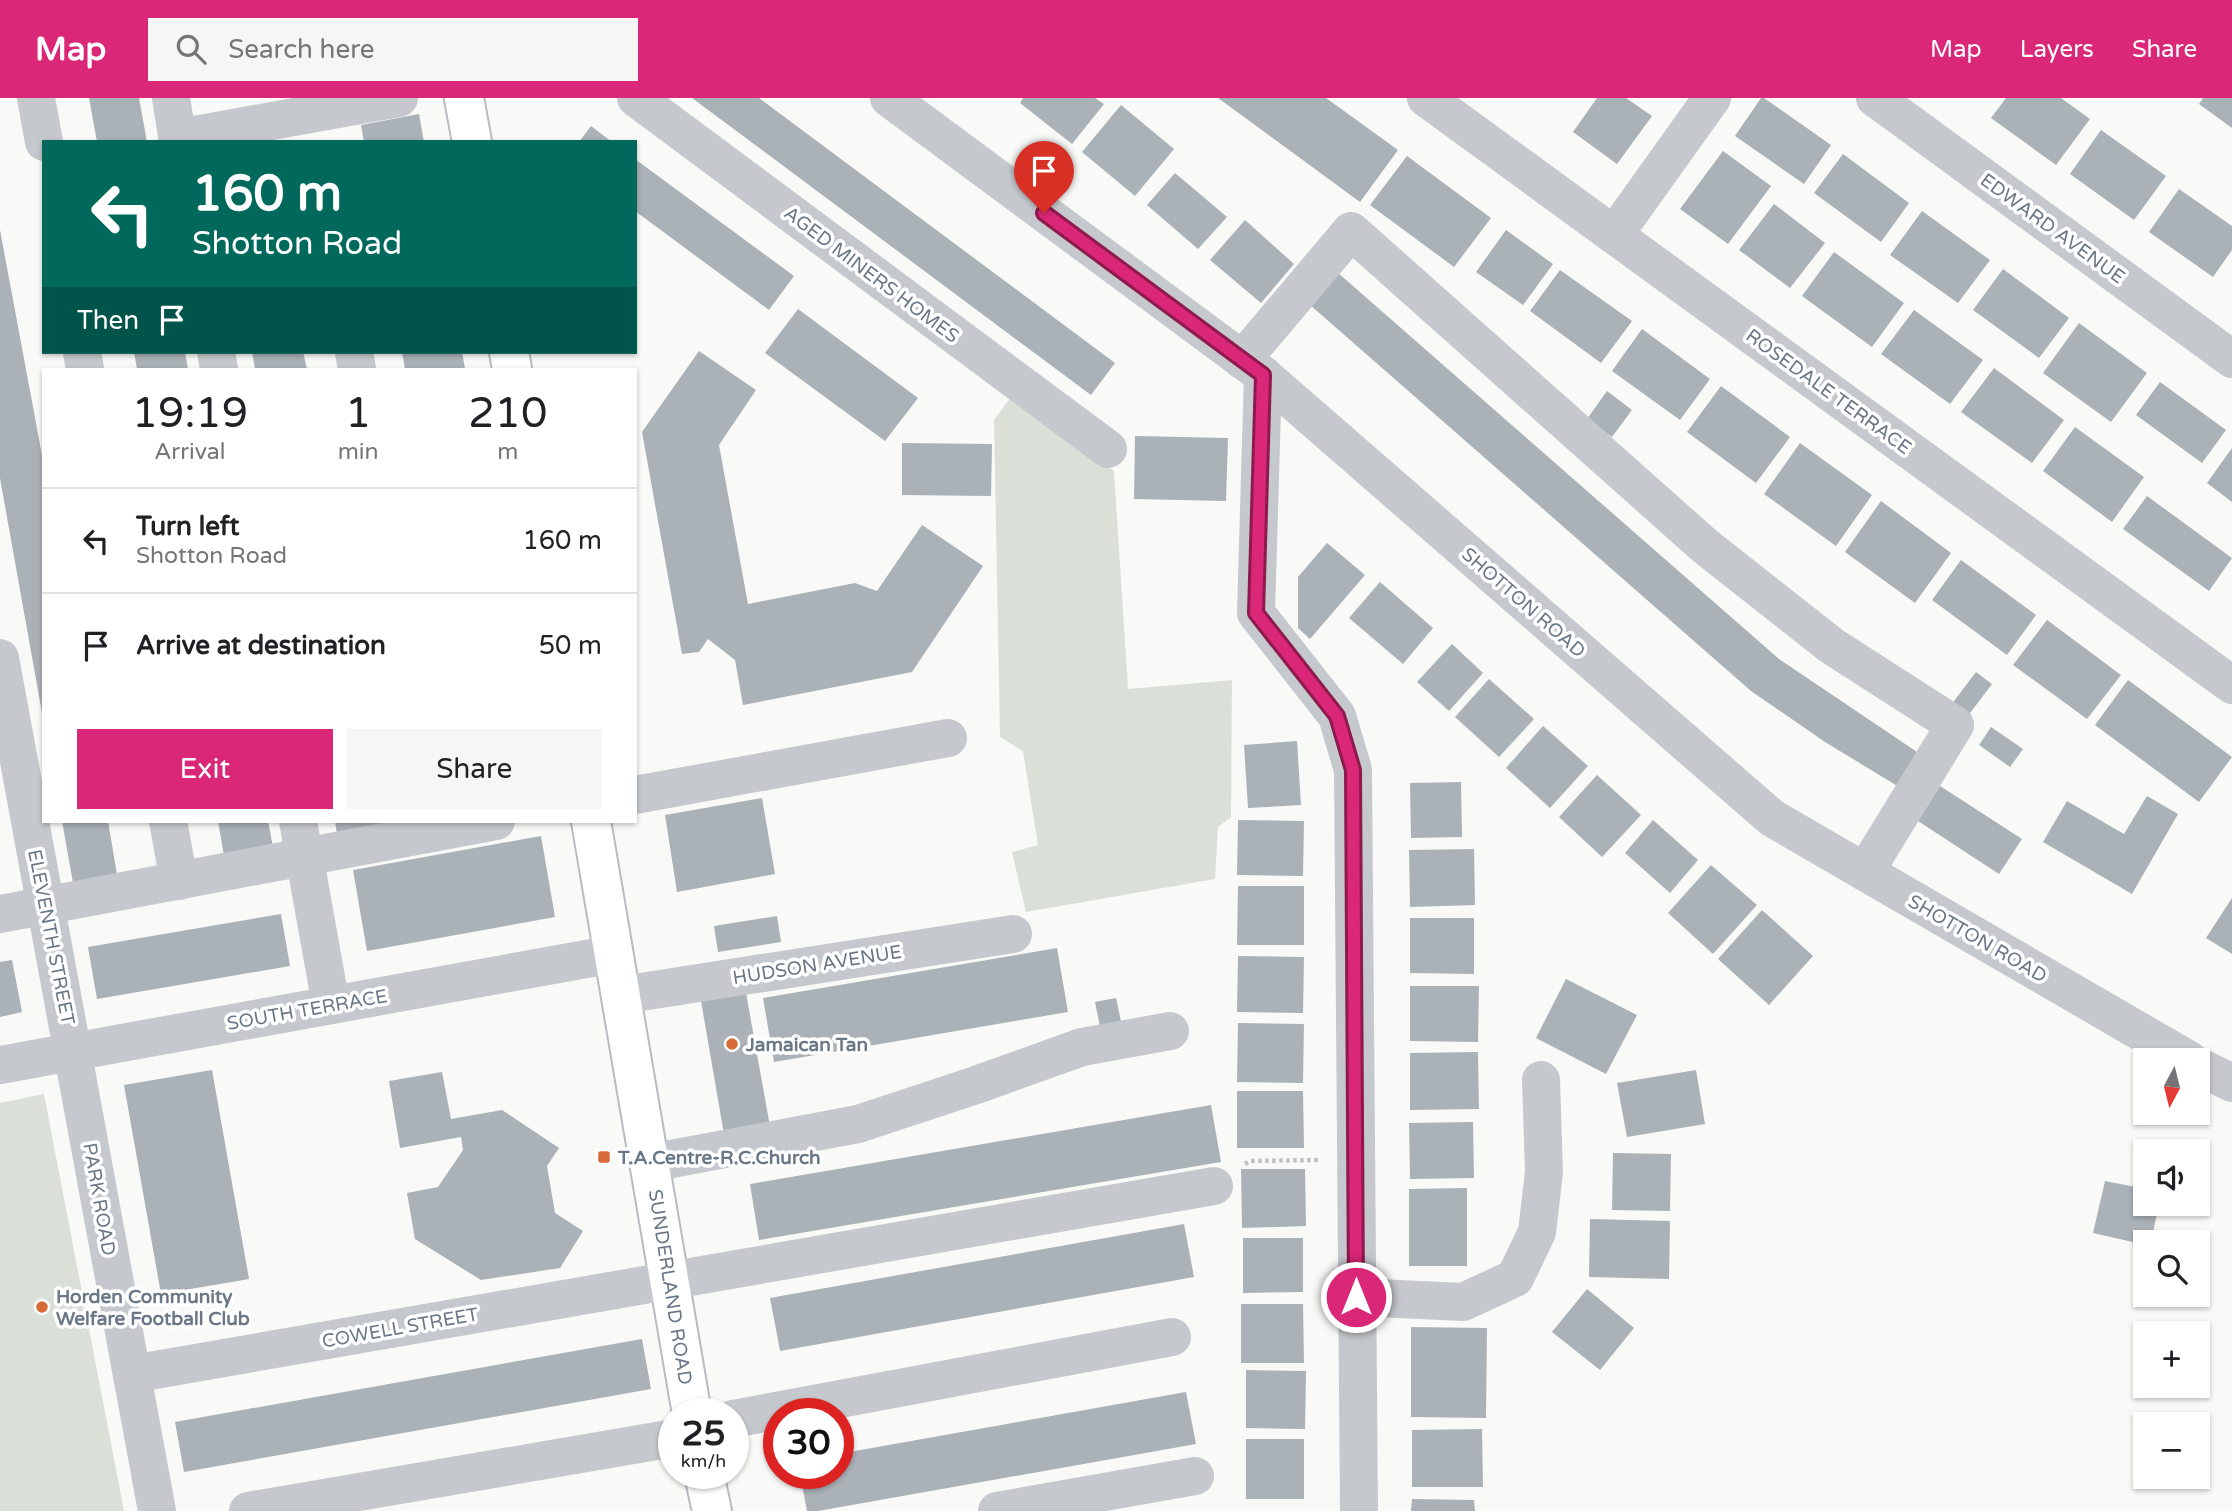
<!DOCTYPE html>
<meta charset="utf-8">
<style>
body{margin:0;font-family:"Varela Round",sans-serif;background:#f6f6f6;color:#202124;height:100vh;display:flex;flex-direction:column;font-size:26px;white-space:nowrap}
*{box-sizing:border-box;margin:0}
p{font-size:23px;color:#757577}
.icon{flex:none;width:38px;height:38px;fill:none;stroke:currentColor;stroke-width:2;stroke-linecap:round;stroke-linejoin:round}
.map{position:relative;flex:1;overflow:hidden}
.side{position:absolute;left:42px;top:270px;width:595px;height:455px;display:flex;flex-direction:column;background:#fff;border-radius:0px;box-shadow:0 2px 5px #0004}
.side>*{flex:none}
.top-card{position:absolute;left:42px;top:42px;width:595px;height:214px;border-radius:0px;box-shadow:0 2px 5px #0004;background:#00695c;color:#fff;overflow:hidden}
.needle{width:46px;rotate:187deg}
.controls{position:absolute;left:2133px;top:950px;display:grid;gap:14px}
.controls a{display:grid;place-items:center;width:77px;height:77px;border-radius:0px;background:#fff;box-shadow:0 2px 5px #0004;font-size:35px}
.speed{position:absolute;left:658px;top:1300px;display:flex;gap:14px;font-size:35px;font-weight:700;text-align:center}
.speed>*{display:grid;place-content:center;width:91px;height:91px;border-radius:50%;background:#fff;box-shadow:0 2px 5px #0004;line-height:1}
.speed small{font-size:18px;font-weight:400}
.speed .limit{border:10px solid #d22;background:#fff;color:#111}
.pin{position:absolute;display:grid;place-items:center;width:60px;height:60px;color:#fff;margin:-72px -30px;border-radius:50% 50% 50% 0;rotate:-45deg;box-shadow:0 0 7px #0007}
.pin .icon{rotate:45deg}
.me{position:absolute;width:77px;margin:-38px;rotate:0deg;stroke-linejoin:round;filter:drop-shadow(0 0 5px #0008)}
.turn{display:flex;align-items:center;gap:24px;height:147px;padding:0 35px;font-size:32px}
.turn .icon{width:91px;height:91px;stroke-width:2.5}
.turn b{display:block;font-size:49px;line-height:60px}
.then{display:flex;align-items:center;height:66px;padding:0 35px;background:#0003;gap:14px;font-size:26px}
.eta{display:flex;justify-content:space-evenly;align-items:center;height:119px;text-align:center}
.eta b{font-size:42px;font-weight:600;line-height:49px}
.primary-button{display:flex;gap:14px;margin-top:auto;padding:14px 35px}
.primary-button a{flex:1;height:80px;border-radius:0px;background:#db2777;color:#fff;font-size:28px;font-weight:600;line-height:80px;text-align:center}
.primary-button a+a{background:#f6f6f6;color:#202124}
ul{padding:0;list-style:none}
li{display:flex;align-items:center;gap:21px;height:105px;padding:0 35px;border-top:2px solid #e0e0e0}
li div{flex:1}
li b{display:block;font-size:26px}
li em{font-style:normal}
header{display:flex;align-items:center;gap:42px;box-sizing:border-box;height:98px;padding:0 35px;background:#db2777;color:#fff}
header strong{font-size:33px}
nav{display:flex;gap:38px;margin-inline-start:auto;font-size:24px}
.search{width:490px;height:63px;background:#f6f6f6;display:flex;align-items:center;gap:18px;box-sizing:border-box;padding:0 24px;border-radius:0px;color:#757577;font-size:26px}
.map>svg:first-child{display:block}
.green{fill:#dae0d8}
.building{fill:#aab1b7}
.lines{fill:none;stroke-linecap:round;stroke-linejoin:round}
.major-casing{stroke:#b8bcc0;stroke-width:42}
.path{stroke:#bdbfc2;stroke-width:4.5;stroke-dasharray:3.5 3.5;stroke-linecap:butt}
.minor{stroke:#c5c8cc;stroke-width:38}
.major{stroke:#fff;stroke-width:38}
.route-casing{stroke:#8e194d;stroke-width:18}
.route{stroke:#db2777;stroke-width:12}
.poi-dot{fill:#d86a38;stroke:#fff;stroke-width:2.5}
.labels{text-anchor:middle;stroke-width:7;stroke-linejoin:round;paint-order:stroke}
.street-label{font-size:19px;fill:#6a7786;stroke:#fff}
.poi-label{font-size:19px;font-weight:bold;fill:#6a7786;stroke:#fff;text-anchor:start}
</style>
<header>
<strong>Map</strong>
<div class="search"><svg class="icon" aria-label="search" viewBox="0 0 24 24"><circle cx="10" cy="10" r="6"/><path d="M15 15l6 6"/></svg>Search here</div>
<nav><a>Map</a><a>Layers</a><a>Share</a></nav>
</header>
<div class="map">
<svg width="2232" height="1413" viewBox="0 0 2232 1413">
<rect width="100%" height="100%" fill="#f9f9f7"/>
<!-- green -->
<g class="green">
<path d="M1011,299l103,74 14,218 104,-9 -1,137 -13,10 -3,52 -189,33 -14,-60 26,-7 -15,-94 -23,-14 -6,-317z"/>
<path d="M44,996l80,417h-124v-408z"/>
</g>
<!-- building -->
<g class="building">
<path d="M89,0h50l8,44h-50z"/>
<path d="M692,0h67l356,265 -24,32z"/>
<path d="M1023,0h72l9,6 -32,40 -52,-41z"/>
<path d="M1218,0h108l72,52 -38,52z"/>
<path d="M1597,0h29l26,18 -35,48 -44,-32z"/>
<path d="M1761,0h3l67,47 -27,39 -69,-48z"/>
<path d="M2006,0h55l29,21 -34,46 -65,-47z"/>
<path d="M2203,0h29v30l-33,-24z"/>
<path d="M1121,7l53,44 -39,47 -53,-44z"/>
<path d="M419,16l5,28h-60l-3,-17z"/>
<path d="M591,28l21,16h-33z"/>
<path d="M2101,32l65,46 -32,44 -64,-46z"/>
<path d="M1723,53l48,35 -43,58 -48,-35z"/>
<path d="M1843,56l66,49 -28,39 -67,-49z"/>
<path d="M1407,58l84,62 -37,49 -84,-62z"/>
<path d="M635,61l159,117 -25,34 -134,-99z"/>
<path d="M1175,75l52,44 -29,32 -51,-44z"/>
<path d="M2179,91l53,37v24l-19,27 -64,-45z"/>
<path d="M1774,106l51,39 -35,45 -51,-38z"/>
<path d="M1922,113l68,49 -32,43 -68,-48z"/>
<path d="M1245,122l49,44 -33,39 -51,-43z"/>
<path d="M0,132l44,236 -2,247 -42,-235z"/>
<path d="M1506,132l47,34 -30,41 -47,-33z"/>
<path d="M1834,154l70,51 -32,44 -70,-51z"/>
<path d="M2003,171l66,49 -30,40 -66,-48z"/>
<path d="M1560,172l72,51 -31,42 -71,-52z"/>
<path d="M1337,174l442,387 141,95 -21,33 -74,-45 -74,-51 -442,-387z"/>
<path d="M798,211l120,89 -33,43 -120,-88z"/>
<path d="M1914,212l69,50 -33,44 -69,-50z"/>
<path d="M2079,225l68,50 -36,49 -68,-49z"/>
<path d="M1642,231l68,50 -30,41 -68,-49z"/>
<path d="M699,253l57,39 -37,55 29,159 107,-21 22,8 45,-66 61,41 -71,106 -169,33 -8,-45 -27,-21 -9,13 -17,2 -40,-222z"/>
<path d="M134,254h51l3,17h-51z"/>
<path d="M252,254h51l4,17h-52z"/>
<path d="M402,254h60l3,17h-60z"/>
<path d="M1994,270l70,52 -32,43 -71,-51z"/>
<path d="M2160,284l66,48 -24,33 -66,-48z"/>
<path d="M1721,288l69,51 -34,46 -69,-51z"/>
<path d="M1607,293l25,19 -20,27 -25,-18z"/>
<path d="M2075,329l69,50 -32,45 -69,-51z"/>
<path d="M1135,338l93,2 -2,63 -92,-2z"/>
<path d="M902,345l90,1 -1,52 -89,-1z"/>
<path d="M1800,345l72,52 -36,51 -72,-52z"/>
<path d="M2232,350v54l-25,-19z"/>
<path d="M2147,398l85,62 -23,33 -86,-62z"/>
<path d="M1881,403l70,52 -36,50 -70,-51z"/>
<path d="M1327,445l38,32 -55,64 -12,-11v-51z"/>
<path d="M1961,462l75,55 -29,40 -75,-55z"/>
<path d="M1380,484l53,46 -30,36 -54,-46z"/>
<path d="M2047,522l74,55 -34,44 -74,-54z"/>
<path d="M1452,546l31,29 -34,38 -32,-29z"/>
<path d="M1976,574l16,12 -25,33 -16,-12z"/>
<path d="M1489,581l45,40 -35,38 -44,-40z"/>
<path d="M2128,582l104,77 -33,45 -104,-77z"/>
<path d="M1543,628l45,40 -38,42 -44,-40z"/>
<path d="M1991,629l32,22 -13,18 -31,-22z"/>
<path d="M1297,643l4,64 -53,3 -4,-63z"/>
<path d="M1597,677l44,40 -39,42 -43,-40z"/>
<path d="M1461,684l1,55 -51,1 -1,-55z"/>
<path d="M1940,688l82,53 -23,35 -81,-53z"/>
<path d="M2147,698l31,18 -46,80 -89,-52 24,-41 57,33z"/>
<path d="M762,700l13,76 -98,18 -12,-77z"/>
<path d="M1238,722l66,1 -1,55 -66,-1z"/>
<path d="M1653,722l45,40 -28,33 -45,-40z"/>
<path d="M62,723h46l9,54 -44,8z"/>
<path d="M218,723h50l5,26 -49,9z"/>
<path d="M335,723h51l1,6 -50,8z"/>
<path d="M541,738l14,81 -188,34 -14,-81z"/>
<path d="M1474,751l1,56 -65,2 -1,-57z"/>
<path d="M1711,767l46,40 -44,49 -45,-41z"/>
<path d="M1238,788h66v59h-67z"/>
<path d="M2232,800v56l-26,-16z"/>
<path d="M1762,812l51,46 -44,49 -51,-46z"/>
<path d="M281,816l9,52 -193,33 -9,-52z"/>
<path d="M777,818l4,26 -63,10 -4,-26z"/>
<path d="M1410,820h64v56l-64,-1z"/>
<path d="M1057,850l11,64 -294,50 -11,-64z"/>
<path d="M1238,858l66,1 -1,56 -66,-1z"/>
<path d="M12,862l10,52 -22,5v-55z"/>
<path d="M1566,881l71,36 -31,59 -70,-36z"/>
<path d="M1410,888h69l-1,56 -68,-1z"/>
<path d="M746,895l25,139 -46,8 -24,-139z"/>
<path d="M1116,900l7,33 -21,5 -7,-34z"/>
<path d="M1238,925l66,1 -1,59 -66,-1z"/>
<path d="M1478,954l1,57 -69,1v-57z"/>
<path d="M212,972l37,209 -88,15 -37,-209z"/>
<path d="M1696,972l9,54 -78,13 -10,-54z"/>
<path d="M442,974l9,47 51,-9 57,38 -12,18 8,47 28,18 -23,37 -79,12 -66,-41 -8,-46 31,-6 25,-37 -2,-13 -61,11 -11,-67z"/>
<path d="M1237,993h66l1,57h-67z"/>
<path d="M1211,1007l10,57 -462,78 -9,-56z"/>
<path d="M1473,1024l1,56 -64,1 -1,-56z"/>
<path d="M1613,1055l58,1 -1,57 -58,-1z"/>
<path d="M1241,1071h64l1,57 -64,2z"/>
<path d="M2105,1083l41,8v15h13l-8,38h-5v3l-53,-12z"/>
<path d="M1467,1090v78h-58v-77z"/>
<path d="M1590,1121l80,2 -1,58 -80,-2z"/>
<path d="M1184,1126l10,53 -414,74 -10,-53z"/>
<path d="M1243,1140h60v54l-60,1z"/>
<path d="M1587,1191l47,39 -34,42 -48,-38z"/>
<path d="M1241,1206h62l1,59h-63z"/>
<path d="M1411,1229l76,1 -1,90 -75,-1z"/>
<path d="M642,1241l9,50 -467,83 -9,-50z"/>
<path d="M1246,1272l60,1 -1,58 -59,-1z"/>
<path d="M1186,1294l10,52 -378,67h-11l-7,-37h38v-20z"/>
<path d="M1482,1331l1,58h-71v-57z"/>
<rect x="1246" y="1341" width="58" height="60"/>
<path d="M1412,1401l62,1 1,11h-64z"/>
</g>
<g class="lines">
<!-- major casing -->
<g class="major-casing">
<g id="major">
<path d="M464,0l8,44"/>
<path d="M509,254l3,17"/>
<path d="M591,723l101,593"/>
<path d="M704,1376l8,37"/>
</g>
</g>
<!-- path -->
<path class="path" d="M1245,1066l5,-3 69,-1"/>
<!-- minor -->
<g class="minor">
<path d="M36,0l8,44"/>
<path d="M171,0l7,44"/>
<path d="M636,0l472,351"/>
<path d="M889,0l374,277 509,443 417,242"/>
<path d="M1426,0l806,587"/>
<path d="M1875,0l357,261"/>
<path d="M178,40l221,-40"/>
<path d="M1614,137l98,-137"/>
<path d="M82,254l3,17"/>
<path d="M216,254l3,17"/>
<path d="M354,254l3,17"/>
<path d="M1242,262l109,-129 354,315 127,100 123,79 -90,147"/>
<path d="M1263,277l-7,238 81,103 16,54 6,741"/>
<path d="M0,560l157,853"/>
<path d="M635,697l313,-57"/>
<path d="M168,723l11,60"/>
<path d="M298,723l33,184"/>
<path d="M0,816l496,-93"/>
<path d="M622,897l391,-61"/>
<path d="M0,967l614,-111"/>
<path d="M2198,968l34,17"/>
<path d="M650,1065l208,-39 118,-39 106,-38 88,-16"/>
<path d="M1356,1199l107,5 52,-24 22,-46 7,-60 -3,-92"/>
<path d="M132,1276l1082,-188"/>
<path d="M733,1321l439,-82"/>
<path d="M248,1413l426,-73"/>
<path d="M997,1413l198,-35"/>
</g>
<!-- major -->
<use href="#major" class="major"/>
</g>
<g class="lines">
<!-- route casing -->
<g class="route-casing">
<path id="route" d="M1044,115l219,162 -7,238 81,103 16,54 3,527"/>
</g>
<!-- route -->
<use href="#route" class="route"/>
</g>
<!-- markers -->
<g class="poi-dot">
<circle cx="732" cy="946" r="7"/>
<rect x="597" y="1052" width="14" height="14" rx="3.5"/>
<circle cx="42" cy="1209" r="7"/>
</g>
<g class="labels">
<!-- street labels -->
<g class="street-label">
<text transform="translate(2053 130) rotate(36)" y="7">EDWARD AVENUE</text>
<text transform="translate(872 176) rotate(37)" y="7">AGED MINERS HOMES</text>
<text transform="translate(1829 293) rotate(36)" y="7">ROSEDALE TERRACE</text>
<text transform="translate(1524 504) rotate(41)" y="7">SHOTTON ROAD</text>
<text transform="translate(52 839) rotate(79)" y="7">ELEVENTH STREET</text>
<text transform="translate(1978 840) rotate(30)" y="7">SHOTTON ROAD</text>
<text transform="translate(817 866) rotate(-9)" y="7">HUDSON AVENUE</text>
<text transform="translate(307 911) rotate(-10)" y="7">SOUTH TERRACE</text>
<text transform="translate(100 1101) rotate(80)" y="7">PARK ROAD</text>
<text transform="translate(671 1189) rotate(81)" y="7">SUNDERLAND ROAD</text>
<text transform="translate(400 1229) rotate(-10)" y="7">COWELL STREET</text>
</g>
<!-- poi labels -->
<g class="poi-label">
<text x="746" y="953">Jamaican Tan</text>
<text x="618" y="1066">T.A.Centre-R.C.Church</text>
<text x="56" y="1205">Horden Community<tspan x="56" dy="22">Welfare Football Club</tspan></text>
</g>
</g>
</svg>
<div class="controls">
<a><svg class="needle" viewBox="-14 -14 28 28"><path d="M0-13l5 13h-10z" fill="#e53935"/><path d="M0 13l5-13h-10z" fill="#757577"/></svg></a>
<a><svg class="icon" aria-label="sound" viewBox="0 0 24 24"><path d="M4 9h4l5-4v14l-5-4H4zM17 9q2 3 0 6"/></svg></a>
<a><svg class="icon" aria-label="search" viewBox="0 0 24 24"><circle cx="10" cy="10" r="6"/><path d="M15 15l6 6"/></svg></a>
<a>+</a>
<a>−</a>
</div>
<div class="speed"><div>25<small>km/h</small></div><div class="limit">30</div></div>
<div class="pin" style="left:1044px;top:115px;background:#d93025"><svg class="icon" aria-label="arrive" viewBox="0 0 24 24"><path d="M6 21V4h12l-3 4 3 4H6"/></svg></div>
<svg class="me" style="left:1356px;top:1199px" viewBox="-20 -20 40 40"><circle r="17" fill="#db2777" stroke="#fff" stroke-width="3"/><path d="M0-11L8 9 0 5-8 9z" fill="#fff"/></svg>
<div class="top-card">
<div class="turn"><svg class="icon" aria-label="left" viewBox="0 0 24 24"><path d="M17 20v-9H6M10 6l-5 5 5 5"/></svg><div><b>160 m</b>Shotton Road</div></div>
<div class="then">Then<svg class="icon" aria-label="arrive" viewBox="0 0 24 24"><path d="M6 21V4h12l-3 4 3 4H6"/></svg></div>
</div>
<section class="side">
<div class="eta">
<div><b>19:19</b><p>Arrival</p></div>
<div><b>1</b><p>min</p></div>
<div><b>210</b><p>m</p></div>
</div>
<ul>
<li><svg class="icon" aria-label="left" viewBox="0 0 24 24"><path d="M17 20v-9H6M10 6l-5 5 5 5"/></svg><div><b>Turn left</b><p>Shotton Road</p></div><em>160 m</em></li>
<li><svg class="icon" aria-label="arrive" viewBox="0 0 24 24"><path d="M6 21V4h12l-3 4 3 4H6"/></svg><div><b>Arrive at destination</b></div><em>50 m</em></li>
</ul>
<div class="primary-button"><a>Exit</a><a>Share</a></div>
</section>
</div>
